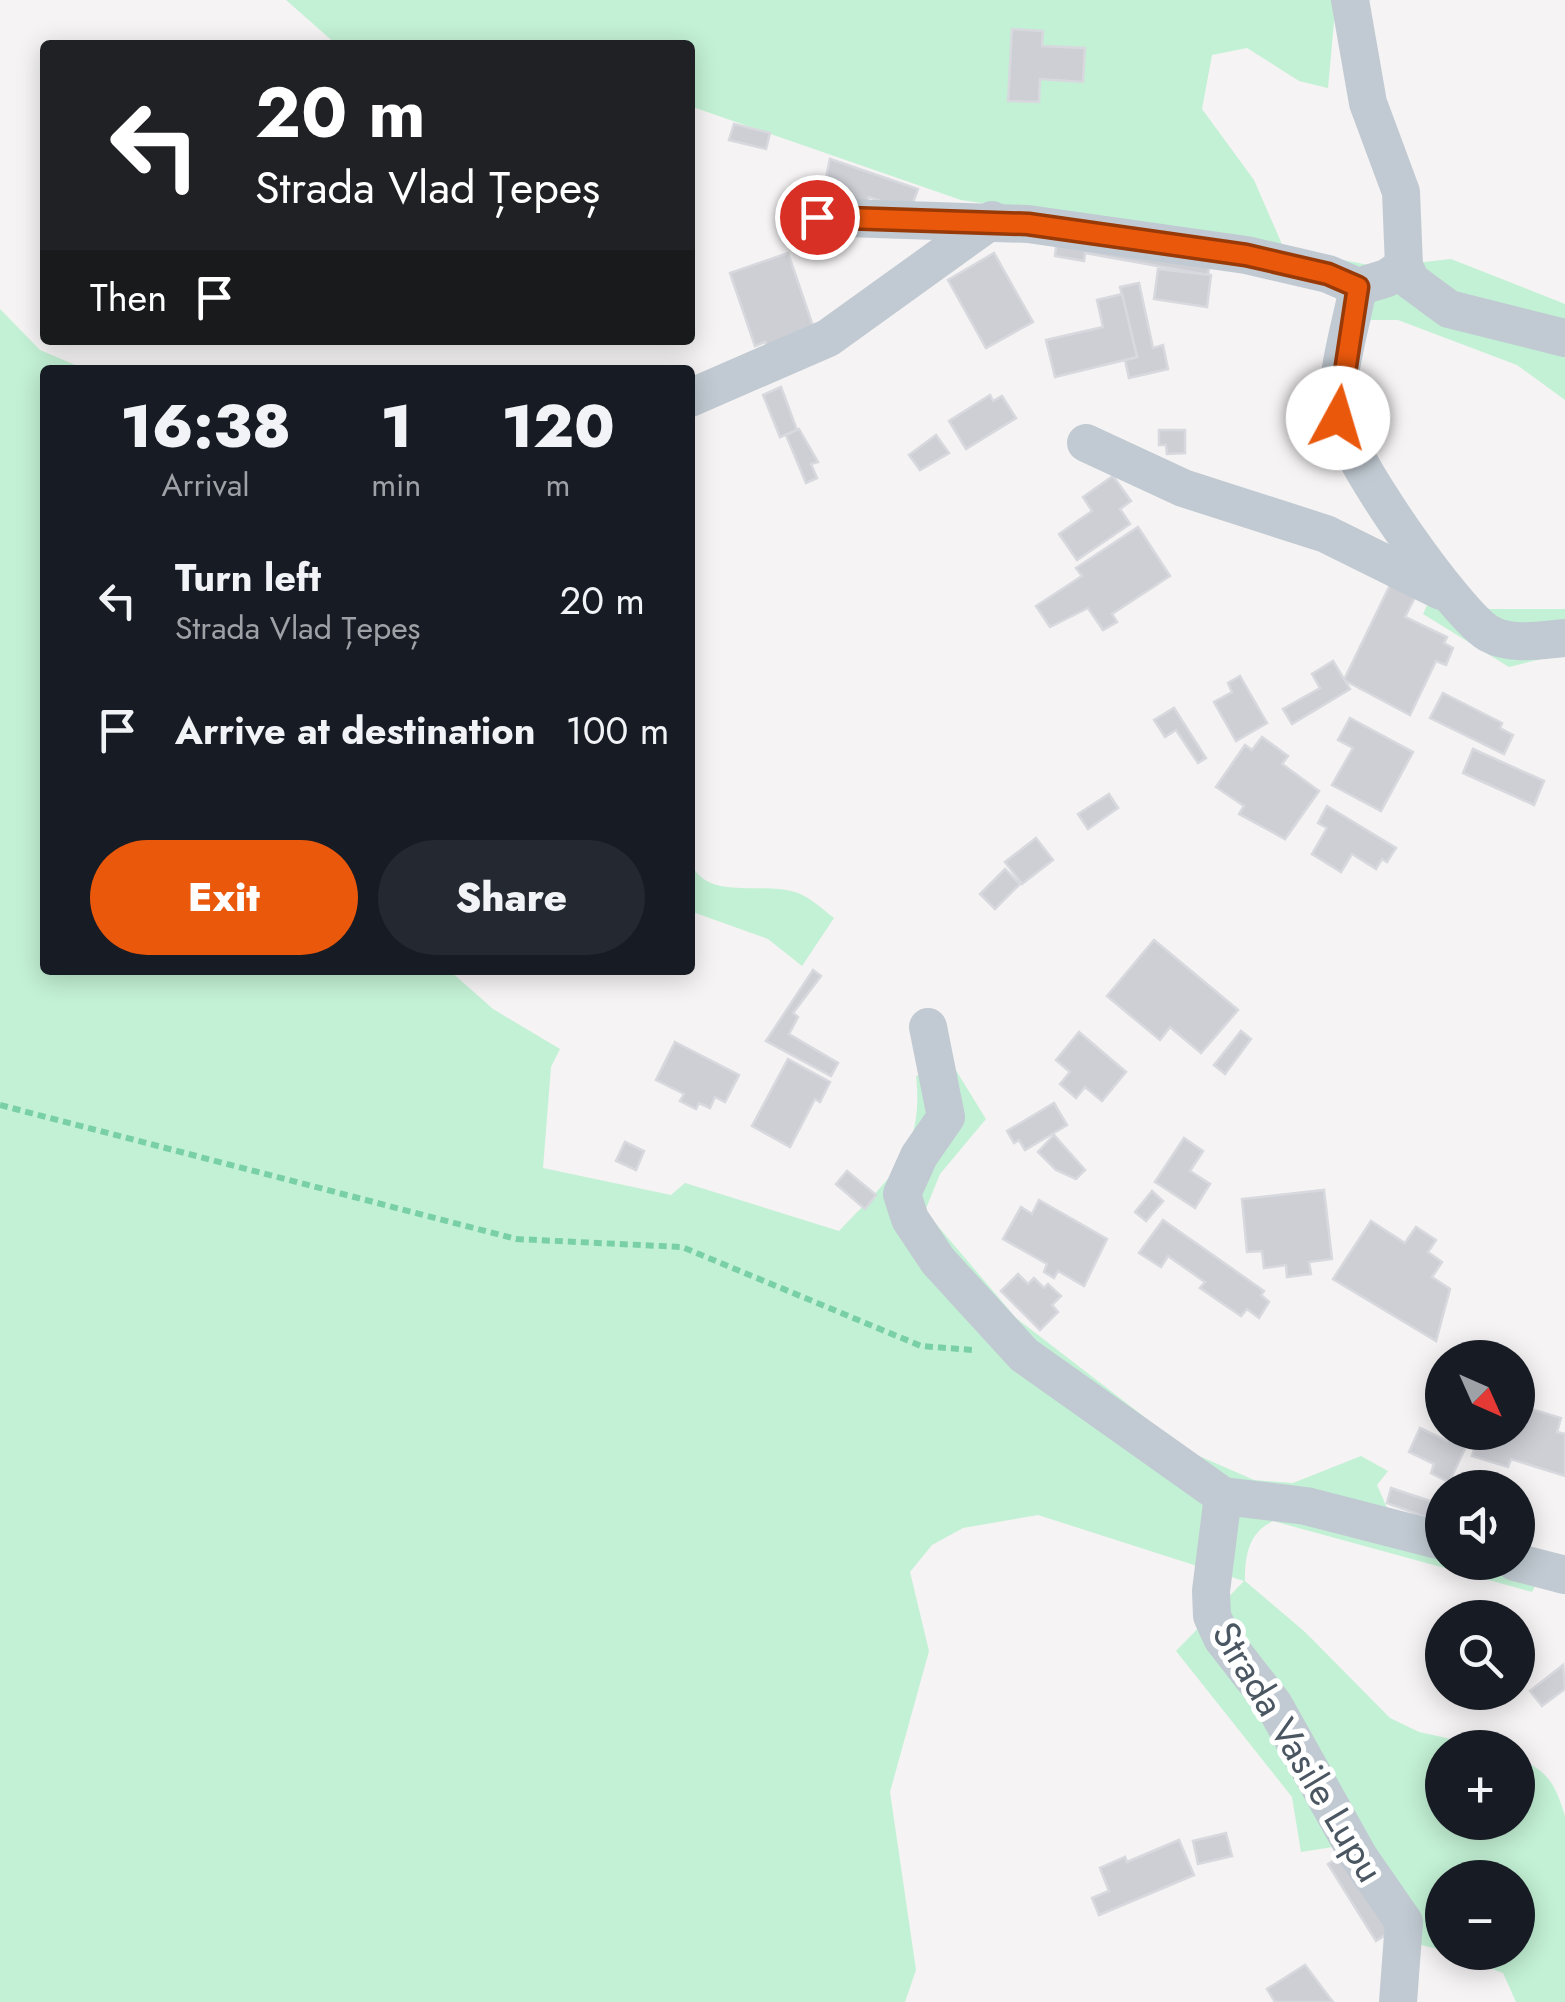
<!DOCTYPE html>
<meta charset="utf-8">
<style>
body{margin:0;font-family:Jost,sans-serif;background:#242831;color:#f1f3f6;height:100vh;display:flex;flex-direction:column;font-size:38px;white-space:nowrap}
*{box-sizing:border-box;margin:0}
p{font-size:32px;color:#9ea1a6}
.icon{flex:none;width:55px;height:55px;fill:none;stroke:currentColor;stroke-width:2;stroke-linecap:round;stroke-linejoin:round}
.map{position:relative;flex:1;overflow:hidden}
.details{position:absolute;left:40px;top:365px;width:655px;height:610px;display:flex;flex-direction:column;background:#171b24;border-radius:10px;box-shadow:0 5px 25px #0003}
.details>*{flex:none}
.top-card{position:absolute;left:40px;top:40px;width:655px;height:305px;border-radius:10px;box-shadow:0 5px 25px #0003;background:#202124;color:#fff;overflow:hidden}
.needle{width:65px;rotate:135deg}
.buttons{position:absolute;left:1425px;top:1340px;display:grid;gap:20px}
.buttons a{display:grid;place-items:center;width:110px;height:110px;border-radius:50%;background:#171b24;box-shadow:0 5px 25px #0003;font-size:50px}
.pin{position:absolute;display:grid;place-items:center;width:85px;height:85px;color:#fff;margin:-42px;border:5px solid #fff;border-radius:50%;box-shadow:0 2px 10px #0007}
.me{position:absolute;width:110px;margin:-55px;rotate:6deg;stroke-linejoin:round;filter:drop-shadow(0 0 8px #0008)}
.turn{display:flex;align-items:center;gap:35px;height:210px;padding:0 50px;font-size:45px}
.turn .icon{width:130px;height:130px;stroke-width:2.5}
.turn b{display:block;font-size:70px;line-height:85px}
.then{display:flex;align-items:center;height:95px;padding:0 50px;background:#0003;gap:20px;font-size:38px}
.eta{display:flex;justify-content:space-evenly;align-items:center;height:170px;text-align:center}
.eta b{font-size:60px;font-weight:800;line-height:70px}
.button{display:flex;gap:20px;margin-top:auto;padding:20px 50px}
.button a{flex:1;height:115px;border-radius:60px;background:#ea580c;color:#fff;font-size:40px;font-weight:800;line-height:115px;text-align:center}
.button a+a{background:#242831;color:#f1f3f6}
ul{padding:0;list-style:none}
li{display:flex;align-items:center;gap:30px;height:130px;padding:0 50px}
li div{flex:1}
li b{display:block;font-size:38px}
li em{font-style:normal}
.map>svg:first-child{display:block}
.green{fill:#c3f1d5}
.building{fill:#cdcfd5;stroke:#d7d9de;stroke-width:2.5}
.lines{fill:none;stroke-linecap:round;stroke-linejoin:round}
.path{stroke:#7ad0a6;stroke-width:6;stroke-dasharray:8 5;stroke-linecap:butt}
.minor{stroke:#c1cad2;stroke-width:38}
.route-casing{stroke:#983908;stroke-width:25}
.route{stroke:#ea580c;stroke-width:18}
.labels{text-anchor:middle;stroke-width:10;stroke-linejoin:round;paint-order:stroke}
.street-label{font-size:38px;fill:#4a5661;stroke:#fff}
</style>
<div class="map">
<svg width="1565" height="2002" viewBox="0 0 1565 2002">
<rect width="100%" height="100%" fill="#f5f3f3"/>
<!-- green -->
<g class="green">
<path d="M286,0h1050l-8,88 -29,-7 -52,-33 -35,7 -10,54 52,71 30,69 96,18 71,-8 114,45v96l-48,-35 -119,-45h-27l-8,7 -23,-38 -57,-41 -322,-48 -271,-94v-61h-353z"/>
<path d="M0,309l40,41 47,20h-42v600h404l44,39 67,40 -9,18 -8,101 128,27 14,-12 154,48c49,-52 86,-77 77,-155l36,-12 34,55 -46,55 -15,37 91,107 174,134 64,28 39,3 68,-27 27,15 -11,14 11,25 54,16v36l108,-4 -18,34 -259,-71c-25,12 -28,35 -28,60l60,51 85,86 29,14 68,15 -45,1v74h76v-64c31,14 37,26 47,58v186h-49l-13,-29 -53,-20 68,-1v-74h-76v72l-46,-11 -57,-93 -38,6 -9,-55 -116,-146 68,-70 -206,-66 -75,13 -31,17 -22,27 19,79 -39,141 26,178 -11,32h-905z"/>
<path d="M1445,566l25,34 19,9h76v44l-56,14 -86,-53z"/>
<path d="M690,861c15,41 71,20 105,31 14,4 27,17 39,26l-32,48 -34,-27 -78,-28z"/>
</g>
<!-- building -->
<g class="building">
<path d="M1012,29l31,2 -1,15 43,2 -2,34 -43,-3 -1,23 -31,-1z"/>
<path d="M734,124l36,9 -4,16 -37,-9z"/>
<path d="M830,159l88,30 -8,22 -41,-14 -6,17 -42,-13z"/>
<path d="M782,196l41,5 -3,28 -41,-6z"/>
<path d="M1057,239l153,22 -2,14 -123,-22 -1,8 -29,-5z"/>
<path d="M788,253l25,73 -44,29 -4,-13 -10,4 -25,-73z"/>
<path d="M994,253l39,69 -47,26 -38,-68z"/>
<path d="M1158,269l53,6 -4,32 -53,-8z"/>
<path d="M1139,283l14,65 10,-3 5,24 -39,9 -4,-18 12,-3 -17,-70z"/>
<path d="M1122,294l15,63 -82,20 -9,-37 57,-13 -6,-27z"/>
<path d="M781,387l16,43 -17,7 -17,-42z"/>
<path d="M990,395l3,6 9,-5 14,22 -50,31 -17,-28z"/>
<path d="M799,429l19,33 -7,2 6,14 -11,5 -20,-48z"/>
<path d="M1159,430h26v23l-18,1 -1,-9h-7z"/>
<path d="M936,435l13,18 -29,17 -11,-15z"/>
<path d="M1113,476l18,25 -11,8 10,15 -53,36 -18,-26 33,-23 -9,-14z"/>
<path d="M1138,527l32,49 -58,38 5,8 -14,8 -15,-22 -38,19 -14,-21 46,-30 -6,-8z"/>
<path d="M1394,577l25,12 -14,28 42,20 -3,6 9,5 -7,17 -10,-4 -26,54 -66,-35z"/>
<path d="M1333,661l17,28 -58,35 -9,-15 37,-21 -8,-14z"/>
<path d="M1240,676l27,47 -31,18 -22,-39 18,-10 -4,-9z"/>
<path d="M1443,693l59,30 -2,5 13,7 -9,19 -74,-36z"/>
<path d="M1174,708l32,50 -8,5 -22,-33 -11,7 -11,-17z"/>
<path d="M1350,718l63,34 -32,59 -49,-26 21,-37 -15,-8z"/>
<path d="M1262,737l26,19 -6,8 37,27 -34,48 -46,-25 5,-8 -28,-19 29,-42 7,5z"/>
<path d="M1473,749l71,32 -10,24 -71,-32z"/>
<path d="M1109,794l9,14 -30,21 -10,-15z"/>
<path d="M1327,806l69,42 -9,14 -5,-3 -6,10 -24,-15 -11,18 -29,-18 15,-26 -9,-5z"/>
<path d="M1036,838l17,22 -31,24 -17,-22z"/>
<path d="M1005,869l15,15 -25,25 -15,-15z"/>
<path d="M1154,940l84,70 -37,43 -31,-26 -10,13 -53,-44z"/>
<path d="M813,970l8,6 -28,37 5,4 -9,17 49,29 -7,13 -65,-35z"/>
<path d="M1241,1031l10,8 -26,35 -11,-9z"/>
<path d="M1079,1032l47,40 -24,29 -17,-14 -9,11 -16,-14 10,-12 -14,-12z"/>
<path d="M675,1042l64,33 -14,27 -10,-5 -5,11 -11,-5 -3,6 -16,-8 4,-7 -28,-14z"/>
<path d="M788,1059l42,23 -10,20 -5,-3 -25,48 -38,-21z"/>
<path d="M1054,1103l13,22 -42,25 -6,-10 -5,3 -7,-12z"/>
<path d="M1054,1135l31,35 -9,9 -20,-9 -18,-18z"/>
<path d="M1184,1138l19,13 -13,20 20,13 -15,24 -40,-26z"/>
<path d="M625,1142l19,9 -8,19 -20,-9z"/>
<path d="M847,1171l29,24 -11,14 -29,-25z"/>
<path d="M1324,1190l8,69 -23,3 2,12 -24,3 -1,-12 -22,3 -2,-17 -15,1 -5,-53z"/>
<path d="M1152,1191l11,10 -17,20 -11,-9z"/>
<path d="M1039,1200l68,39 -23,47 -26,-15 -4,7 -10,-6 3,-8 -44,-25 18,-32 11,7z"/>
<path d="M1163,1220l101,71 -3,4 8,7 -10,16 -12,-9 -6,7 -41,-28 5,-6 -37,-26 -7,11 -22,-14z"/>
<path d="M1371,1221l34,22 11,-16 20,13 -8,12 14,10 -10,15 18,12 -14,52 -103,-62z"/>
<path d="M1018,1274l10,10 6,-6 10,10 4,-4 13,12 -9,9 6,7 -18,18 -39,-39z"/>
<path d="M1518,1405l43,13 -4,14 8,2v42l-54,-17 -3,8 -36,-11 7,-24h39z"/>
<path d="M1420,1428l27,13 4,-9h22l-24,50 -18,-9 3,-9 -25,-12z"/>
<path d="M1391,1488l51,17v18l-55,-20z"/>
<path d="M1563,1665l2,24 -23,17 -12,-15z"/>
<path d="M1226,1833l6,23 -34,8 -5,-23z"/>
<path d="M1179,1840l15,35 -95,40 -7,-17 17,-7 -9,-23 25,-11 2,5z"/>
<path d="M1343,1854l47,78 -14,9 -48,-77z"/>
<path d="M1305,1965l28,37h-58l-8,-13z"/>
</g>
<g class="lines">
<!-- path -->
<path class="path" d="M0,1105l516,134 166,8 239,99 51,4"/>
<!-- minor -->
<g class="minor">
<path d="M1350,0l18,103 33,89 3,74 7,15 38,28 116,29"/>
<path d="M817,217l211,7 218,31 82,19 30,13 29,-9 17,-12"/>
<path d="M1358,287c-7,40 -24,89 -19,129 3,35 118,201 151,218 21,12 52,6 75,4"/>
<path d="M690,398l138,-60 164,-118"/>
<path d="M1086,443l97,45 143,46 115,57"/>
<path d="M928,1027l18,90 -27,39 -17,38 8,25 28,42 86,94 199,141 83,10 136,35"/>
<path d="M1223,1496l-12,95 1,25 10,22 52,67 85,152 45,65 -6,80"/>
<path d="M1515,1562l50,13"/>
</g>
</g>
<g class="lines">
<!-- route casing -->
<g class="route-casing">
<path id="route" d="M817,217l211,7 218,31 82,19 30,13 -20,131"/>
</g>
<!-- route -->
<use href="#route" class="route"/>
</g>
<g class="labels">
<!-- street labels -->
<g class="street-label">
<text transform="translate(1298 1752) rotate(59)" y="13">Strada Vasile Lupu</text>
</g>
</g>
</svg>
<div class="buttons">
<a><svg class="needle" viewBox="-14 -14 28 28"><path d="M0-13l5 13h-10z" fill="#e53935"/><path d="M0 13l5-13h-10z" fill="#9ea1a6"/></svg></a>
<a><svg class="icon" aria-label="sound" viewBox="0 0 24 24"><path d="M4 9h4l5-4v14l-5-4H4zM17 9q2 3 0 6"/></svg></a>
<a><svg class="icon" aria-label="search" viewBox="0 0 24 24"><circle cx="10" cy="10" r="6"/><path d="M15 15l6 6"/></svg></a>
<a>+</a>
<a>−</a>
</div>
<div class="pin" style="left:817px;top:217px;background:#d93025"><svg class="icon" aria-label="arrive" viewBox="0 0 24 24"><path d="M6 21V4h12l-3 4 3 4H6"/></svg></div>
<svg class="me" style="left:1338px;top:418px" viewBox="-20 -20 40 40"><circle r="19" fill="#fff"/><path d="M0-13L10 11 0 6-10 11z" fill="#ea580c"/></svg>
<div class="top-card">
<div class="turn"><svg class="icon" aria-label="left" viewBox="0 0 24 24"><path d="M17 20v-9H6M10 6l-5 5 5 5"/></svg><div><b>20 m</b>Strada Vlad Țepeș</div></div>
<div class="then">Then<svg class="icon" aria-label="arrive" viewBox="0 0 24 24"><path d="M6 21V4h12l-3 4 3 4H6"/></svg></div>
</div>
<section class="details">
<div class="eta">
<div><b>16:38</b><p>Arrival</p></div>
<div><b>1</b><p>min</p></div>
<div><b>120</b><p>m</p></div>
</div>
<ul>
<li><svg class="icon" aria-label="left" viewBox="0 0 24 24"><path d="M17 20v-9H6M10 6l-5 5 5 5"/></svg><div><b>Turn left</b><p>Strada Vlad Țepeș</p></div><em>20 m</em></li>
<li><svg class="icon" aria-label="arrive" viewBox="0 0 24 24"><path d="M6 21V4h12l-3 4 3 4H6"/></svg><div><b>Arrive at destination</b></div><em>100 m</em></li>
</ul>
<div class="button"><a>Exit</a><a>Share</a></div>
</section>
</div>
